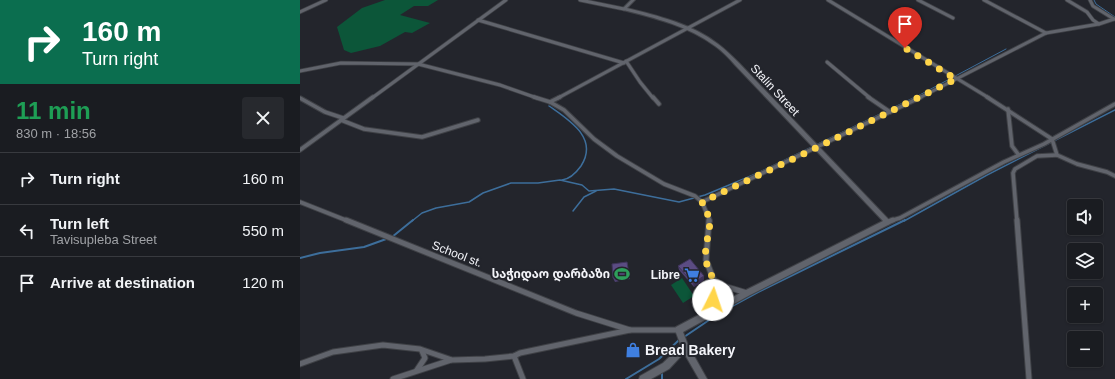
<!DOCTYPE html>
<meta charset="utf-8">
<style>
body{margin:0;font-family:Helvetica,"Noto Sans Georgian",sans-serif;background:#27292e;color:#f1f3f6;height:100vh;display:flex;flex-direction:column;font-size:15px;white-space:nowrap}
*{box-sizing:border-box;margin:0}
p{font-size:13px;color:#9fa1a5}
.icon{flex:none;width:22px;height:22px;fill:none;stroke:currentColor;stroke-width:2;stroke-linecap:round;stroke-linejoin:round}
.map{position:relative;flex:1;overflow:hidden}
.details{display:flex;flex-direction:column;background:#1a1c21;width:300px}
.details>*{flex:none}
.hud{background:#0b6e4f;color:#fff;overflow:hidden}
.tools{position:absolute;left:767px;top:199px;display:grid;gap:8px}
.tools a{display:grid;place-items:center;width:36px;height:36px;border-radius:4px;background:#1a1c21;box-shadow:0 1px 3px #0004,0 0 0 1px #383a3f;font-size:20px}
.pin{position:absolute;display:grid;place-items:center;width:34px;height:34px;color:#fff;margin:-41px -17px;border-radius:50% 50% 50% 0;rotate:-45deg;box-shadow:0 0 4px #0007}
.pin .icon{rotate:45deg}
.me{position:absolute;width:44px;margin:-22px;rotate:4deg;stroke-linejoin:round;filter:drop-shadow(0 0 3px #0008)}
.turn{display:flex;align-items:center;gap:14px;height:84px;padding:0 16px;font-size:18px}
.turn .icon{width:52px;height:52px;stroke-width:2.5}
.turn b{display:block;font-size:28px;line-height:34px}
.round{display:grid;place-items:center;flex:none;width:42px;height:42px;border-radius:4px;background:#27292e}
.head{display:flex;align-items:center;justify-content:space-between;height:68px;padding:0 16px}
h1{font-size:24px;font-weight:700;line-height:30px;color:#1e9e55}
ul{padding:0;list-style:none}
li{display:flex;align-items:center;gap:12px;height:52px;padding:0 16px;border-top:1px solid #383a3f}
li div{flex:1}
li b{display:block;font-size:15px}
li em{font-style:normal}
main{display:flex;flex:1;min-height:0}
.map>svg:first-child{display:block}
.green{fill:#0c5639}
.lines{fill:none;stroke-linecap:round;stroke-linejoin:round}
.stream-far2{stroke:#3d6e9b;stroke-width:1}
.stream-far1{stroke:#3d6e9b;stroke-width:1.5}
.stream{stroke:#3d6e9b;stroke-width:2}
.street-far2-casing{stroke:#3f4146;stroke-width:4.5}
.street-far1-casing{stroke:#3f4146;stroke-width:5.5}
.street-casing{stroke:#3f4146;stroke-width:7}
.secondary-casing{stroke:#3f4146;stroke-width:2}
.street-far2{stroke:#61646c;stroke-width:3}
.street-far1{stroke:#61646c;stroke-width:3.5}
.street{stroke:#61646c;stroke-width:5}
.secondary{fill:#61646c;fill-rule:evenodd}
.wall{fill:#4e4171}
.shaded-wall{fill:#40355c}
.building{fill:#5b4c83;stroke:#40355c}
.route{stroke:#ffd54a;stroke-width:7;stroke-dasharray:0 12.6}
.labels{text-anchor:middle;stroke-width:4;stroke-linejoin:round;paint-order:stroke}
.street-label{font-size:12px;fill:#f3f4f9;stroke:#23252c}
.poi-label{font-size:12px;font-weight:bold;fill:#f3f4f9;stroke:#23252c;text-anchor:end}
.near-poi-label{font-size:14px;font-weight:bold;fill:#f3f4f9;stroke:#23252c;text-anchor:start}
</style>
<main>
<section class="details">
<div class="hud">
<div class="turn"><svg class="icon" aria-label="right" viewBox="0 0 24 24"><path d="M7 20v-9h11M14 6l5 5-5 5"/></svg><div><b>160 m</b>Turn right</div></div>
</div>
<div class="head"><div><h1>11 min</h1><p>830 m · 18:56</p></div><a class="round"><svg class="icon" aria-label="close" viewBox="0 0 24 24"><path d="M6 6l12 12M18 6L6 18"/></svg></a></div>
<ul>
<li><svg class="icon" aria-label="right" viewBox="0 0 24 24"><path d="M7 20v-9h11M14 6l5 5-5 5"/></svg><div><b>Turn right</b></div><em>160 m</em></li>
<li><svg class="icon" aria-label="left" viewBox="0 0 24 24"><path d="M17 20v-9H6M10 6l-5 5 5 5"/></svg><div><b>Turn left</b><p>Tavisupleba Street</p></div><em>550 m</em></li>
<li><svg class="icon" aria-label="arrive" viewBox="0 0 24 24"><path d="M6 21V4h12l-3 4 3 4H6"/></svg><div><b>Arrive at destination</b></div><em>120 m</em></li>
</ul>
</section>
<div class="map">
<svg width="815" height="379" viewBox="0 0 815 379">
<rect width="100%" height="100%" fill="#23252c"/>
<!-- green -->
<g class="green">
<path d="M85,0h53l-10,6h-14l-14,9 30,8 -18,10 -7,-1 -25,14 -29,7 -7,-3 -7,-23 25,-19z"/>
<path d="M382,278l12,18 -11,7 -12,-18z"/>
</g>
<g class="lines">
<!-- stream-far2 -->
<g class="stream-far2">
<path d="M794,0l2,4 19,13"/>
<path d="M614,98l92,-49"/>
</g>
<!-- stream-far1 -->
<g class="stream-far1">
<path d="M249,106c20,14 50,32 32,60 -5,7 -11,13 -19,14"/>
<path d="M273,211l11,-14 12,-6"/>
<path d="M112,221l10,-8 14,-5 33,-6 14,-9 28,-10h27l22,-3 22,5 7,6 25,-2 65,13 26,-7 53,-22 158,-76"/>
<path d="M604,221l83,-46 128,-65"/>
</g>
<!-- stream -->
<g class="stream">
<path d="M92,237l21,-17"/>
<path d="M0,258l20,-5 44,-6 25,-9"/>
<path d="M384,337l37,-25 37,-20 147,-72"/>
<path d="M362,371v8"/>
<path d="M326,379l33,-20 20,-19"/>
</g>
<!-- street-far2 casing -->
<g class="street-far2-casing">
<g id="street-far2">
<path d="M280,0l44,9"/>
<path d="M528,0l161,98"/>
<path d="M618,0l35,18"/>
<path d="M684,0l62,33"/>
<path d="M767,0l20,12 6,8 6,4"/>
<path d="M790,0l3,6 21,13"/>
<path d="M0,12l26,-12"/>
<path d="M178,20l146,43"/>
<path d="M326,61l14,21 13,16"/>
<path d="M527,62l43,36"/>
<path d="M0,71l41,-8 77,1 82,21 37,13"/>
<path d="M72,98l134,-98"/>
<path d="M258,98l182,-98"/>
<path d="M619,98l127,-65 53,-9 15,-5"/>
</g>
</g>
<!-- street-far1 casing -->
<g class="street-far1-casing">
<g id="street-far1">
<path d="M234,97l16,5 14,8 30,29 23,17 47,28 31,12 7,6 8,19"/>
<path d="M353,97l6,7"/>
<path d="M568,97l22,15"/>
<path d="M687,97l65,42 5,16 20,9 30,8 8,4"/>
<path d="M0,98l25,14 18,6"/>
<path d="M250,102l10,-5"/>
<path d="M708,109l4,37 6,8"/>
<path d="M41,120l23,9 58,8 56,-17"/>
<path d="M0,150l73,-53"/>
<path d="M0,202l48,19"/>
<path d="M402,202l219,-105"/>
<path d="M590,221l10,-3 104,-56 40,-18 71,-40"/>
<path d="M717,221l-4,-48 2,-4 22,-13 20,-1"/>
</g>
</g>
<!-- street casing -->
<g class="street-casing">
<g id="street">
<path d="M46,220l230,93 54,17"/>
<path d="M717,220l12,159"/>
<path d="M588,222l5,-2"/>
<path d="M414,280l10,6 23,7"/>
<path d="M402,315l11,-15 3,-14 -10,-26 3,-40"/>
<path d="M214,356l9,23"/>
<path d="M0,364l33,-12 50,-7 37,4 32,11 33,-1 29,-3 6,-3 110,-23h49"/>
<path d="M117,370l8,-12 -3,-7"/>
<path d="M93,379l58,-19"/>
</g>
</g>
<!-- secondary casing -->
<g class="secondary-casing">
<path id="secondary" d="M331,0h4l-8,8c32,8 65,16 91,36 8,6 14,12 21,19l152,159 -1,2 -140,71 -67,37 5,13 19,34h-8l-15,-26 -15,16 -18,10h-12l1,-3 23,-13 18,-17 -6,-16 1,-3 68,-36 139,-70 -148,-156c-6,-7 -13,-14 -20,-19 -27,-20 -60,-28 -92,-36v-2z"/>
</g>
<!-- street-far2 -->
<use href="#street-far2" class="street-far2"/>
<!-- street-far1 -->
<use href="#street-far1" class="street-far1"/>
<!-- street -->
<use href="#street" class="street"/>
<!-- secondary -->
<use href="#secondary" class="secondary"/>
</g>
<!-- wall -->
<g class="wall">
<path d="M327,262l3,17 -15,3 -2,-4z"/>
<path d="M378,266l26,10v4l-10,7 -15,-17z"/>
</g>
<!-- shaded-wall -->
<path class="shaded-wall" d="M404,276v4l-10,7 -1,-4z"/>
<!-- building -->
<g class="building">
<path d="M390,259l14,17 -11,7 -15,-17z"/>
<path d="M327,262l2,13 -16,3 -1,-14z"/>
</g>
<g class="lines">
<!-- route -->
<path class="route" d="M413,300c6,-24 -5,-22 -7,-41 -3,-24 12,-29 -4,-57l114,-54 140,-69 -51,-31"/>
</g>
<!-- icons -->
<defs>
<g id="stadium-bare" transform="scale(1.2)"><path d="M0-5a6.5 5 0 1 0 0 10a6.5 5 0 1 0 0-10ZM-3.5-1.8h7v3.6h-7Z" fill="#2e9e5b" stroke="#23252c" stroke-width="2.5" paint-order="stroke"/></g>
<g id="supermarket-bare" transform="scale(1.2)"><path d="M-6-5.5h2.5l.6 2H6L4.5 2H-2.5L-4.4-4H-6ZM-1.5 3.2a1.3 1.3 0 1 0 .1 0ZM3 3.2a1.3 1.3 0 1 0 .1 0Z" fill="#3f7fe0" stroke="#23252c" stroke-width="2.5" paint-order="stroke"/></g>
<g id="shop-bare" transform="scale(1.2)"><path d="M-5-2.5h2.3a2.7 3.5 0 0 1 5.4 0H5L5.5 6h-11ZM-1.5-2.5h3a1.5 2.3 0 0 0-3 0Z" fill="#3f7fe0" stroke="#23252c" stroke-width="2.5" paint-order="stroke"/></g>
</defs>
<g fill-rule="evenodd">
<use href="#stadium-bare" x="322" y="274"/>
<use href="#supermarket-bare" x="392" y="275"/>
<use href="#shop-bare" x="333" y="350"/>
</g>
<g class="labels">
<!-- street labels -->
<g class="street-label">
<text transform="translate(475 90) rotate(47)" y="4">Stalin Street</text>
<text transform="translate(157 254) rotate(21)" y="4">School st.</text>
</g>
<!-- poi labels -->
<g class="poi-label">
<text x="310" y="278">საჭიდაო დარბაზი</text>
<text x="380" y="279">Libre</text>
</g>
<!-- near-poi labels -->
<g class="near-poi-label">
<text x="345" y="355">Bread Bakery</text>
</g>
</g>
</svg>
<div class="tools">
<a><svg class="icon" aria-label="sound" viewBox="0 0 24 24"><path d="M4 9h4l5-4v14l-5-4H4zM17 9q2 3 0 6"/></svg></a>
<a><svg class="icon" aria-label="layers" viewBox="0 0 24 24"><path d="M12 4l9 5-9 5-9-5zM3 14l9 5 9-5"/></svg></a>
<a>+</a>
<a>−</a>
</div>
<div class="pin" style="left:605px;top:48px;background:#d93025"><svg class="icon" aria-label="arrive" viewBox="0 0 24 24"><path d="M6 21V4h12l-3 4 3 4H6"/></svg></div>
<svg class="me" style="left:413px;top:300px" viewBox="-20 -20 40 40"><circle r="19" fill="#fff"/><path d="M0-13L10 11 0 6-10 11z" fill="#ffd54a"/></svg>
</div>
</main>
